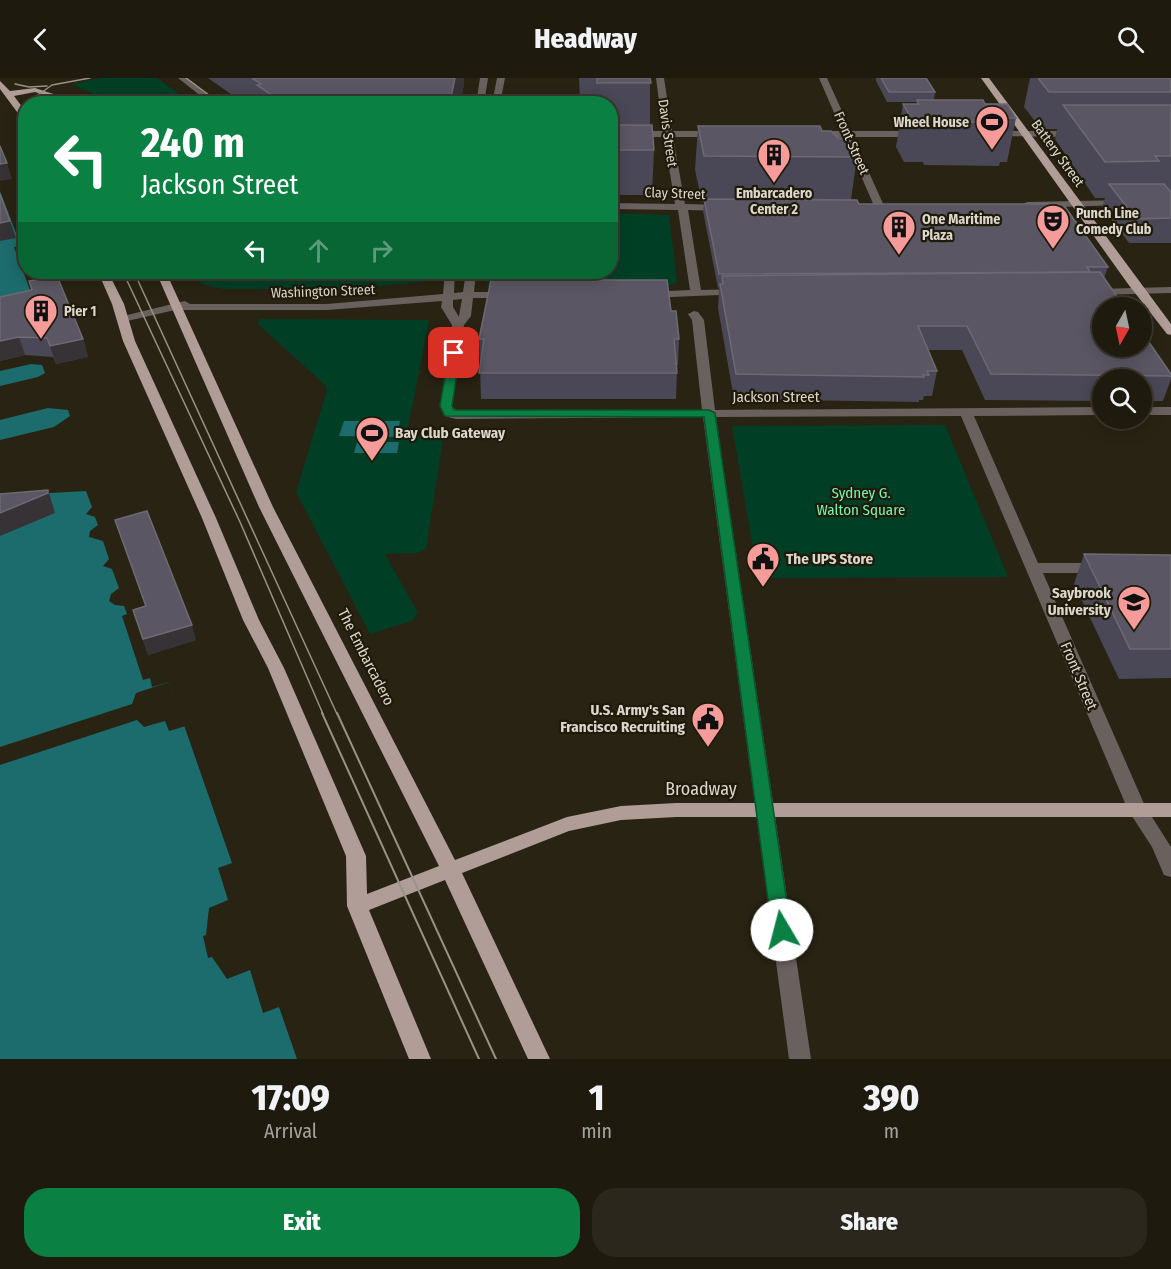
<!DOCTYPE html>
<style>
body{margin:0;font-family:"Fira Sans Condensed",sans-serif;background:#2c271c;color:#f1f3f6;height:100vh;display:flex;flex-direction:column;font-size:22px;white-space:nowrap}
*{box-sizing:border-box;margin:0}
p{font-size:20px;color:#a1a19e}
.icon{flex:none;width:33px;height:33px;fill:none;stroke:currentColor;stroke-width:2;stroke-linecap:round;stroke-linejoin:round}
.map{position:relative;height:981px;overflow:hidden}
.details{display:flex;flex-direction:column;background:#1f1a0e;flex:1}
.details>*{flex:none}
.hud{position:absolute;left:18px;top:18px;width:600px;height:183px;border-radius:24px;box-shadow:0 3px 15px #0003,0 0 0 2px #3c382e;background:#0b8043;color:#fff;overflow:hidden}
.needle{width:39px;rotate:189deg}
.tools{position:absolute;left:1092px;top:219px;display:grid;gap:12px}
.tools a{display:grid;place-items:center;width:60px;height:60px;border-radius:50%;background:#1f1a0e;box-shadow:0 3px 15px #0003,0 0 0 2px #3c382e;font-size:30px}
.pin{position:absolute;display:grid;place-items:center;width:51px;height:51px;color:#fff;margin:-26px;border-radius:12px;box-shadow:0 3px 9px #0006}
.me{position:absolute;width:66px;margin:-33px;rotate:352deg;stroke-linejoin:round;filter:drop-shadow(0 0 4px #0008)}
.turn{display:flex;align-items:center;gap:21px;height:126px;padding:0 24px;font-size:27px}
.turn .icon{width:78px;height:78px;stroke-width:2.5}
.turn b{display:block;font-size:42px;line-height:51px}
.lanes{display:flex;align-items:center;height:57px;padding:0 24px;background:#0003;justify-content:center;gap:30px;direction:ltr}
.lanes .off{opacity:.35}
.eta{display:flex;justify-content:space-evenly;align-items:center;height:102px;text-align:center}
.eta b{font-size:36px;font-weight:800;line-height:42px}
.primary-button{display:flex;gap:12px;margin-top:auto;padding:12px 24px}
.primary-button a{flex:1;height:69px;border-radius:24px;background:#0b8043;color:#fff;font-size:24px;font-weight:800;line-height:69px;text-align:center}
.primary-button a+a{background:#2c271c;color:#f1f3f6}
header{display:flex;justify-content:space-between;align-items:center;height:78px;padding:0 24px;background:#1f1a0e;font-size:27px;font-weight:800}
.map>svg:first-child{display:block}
.green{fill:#003f25}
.water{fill:#1d6c6d}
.pier{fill:#292313}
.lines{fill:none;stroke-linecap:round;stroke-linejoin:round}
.minor{fill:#6a605e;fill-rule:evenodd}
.major{fill:#b09d98;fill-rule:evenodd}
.tram-far1{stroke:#989387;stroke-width:1.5}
.tram{stroke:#989387;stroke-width:2}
.wall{fill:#4a4756}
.shaded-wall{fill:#363236}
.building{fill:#5a5663;stroke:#6e6a73;stroke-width:1.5}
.route{fill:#0b8043;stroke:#07532c;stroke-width:1.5}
.labels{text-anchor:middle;stroke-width:4.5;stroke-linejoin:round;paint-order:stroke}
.far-poi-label{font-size:14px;font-weight:bold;fill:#dbd7cd;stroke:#1f1a0a;text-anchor:start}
.far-street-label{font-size:14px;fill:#dbd7cd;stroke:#1f1a0a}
.street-label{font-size:15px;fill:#dbd7cd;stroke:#1f1a0a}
.poi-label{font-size:15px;font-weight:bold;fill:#dbd7cd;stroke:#1f1a0a;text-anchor:start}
.park-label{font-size:15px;fill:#71f7b4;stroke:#1f1a0a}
.near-street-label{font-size:18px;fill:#dbd7cd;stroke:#1f1a0a}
</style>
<header><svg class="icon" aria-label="back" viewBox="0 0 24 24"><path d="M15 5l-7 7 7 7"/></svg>Headway<svg class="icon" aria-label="search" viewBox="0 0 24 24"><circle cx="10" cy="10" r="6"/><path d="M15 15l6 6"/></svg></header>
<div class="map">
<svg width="1171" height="981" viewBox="0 0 1171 981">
<rect width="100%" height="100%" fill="#292313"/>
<!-- green -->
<g class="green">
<path d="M101,0h56l35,25h-81l-39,-19z"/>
<path d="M611,135l58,2 8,67 -12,6 -175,-1 -3,-2 2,-13h10l-2,14h24l1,-14h88z"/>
<path d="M190,194h242l-2,7 -6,3 -78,7h-123c-12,-2 -27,-5 -33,-17z"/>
<path d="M260,241l169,1 -22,113h37l-18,116 -9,4 -32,1 33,59 -6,8 -42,13 -74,-142 31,-102 -2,-5 -67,-61z"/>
<path d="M945,347l63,152 -250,1 -26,-152z"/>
</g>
<!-- water -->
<g class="water">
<path d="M0,113l21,55 -7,1 16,43 -16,4 -14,11z"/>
<path d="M31,286l11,1 3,8 -7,4 -38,9v-15z"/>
<path d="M48,330l20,2 2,6 -16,11 -54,13v-20z"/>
<path d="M344,343h56l-3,16 -58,-1z"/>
<path d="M357,364h42l-2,11h-43z"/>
<path d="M86,413l6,16 -6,7 9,3 3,8 -8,6 -1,6 14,4 6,18 -6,7 9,3 7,19 -8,6 -2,7 6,4 9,1 3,8 -5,2 21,64 7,-2 2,9 17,-5 63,181 -14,5 10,32 -19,8 -3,27 -3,1 5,22 4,-1 15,22 23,-9 13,43 16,-6 18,52h-297v-555l50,-11z"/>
</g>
<!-- pier -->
<path class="pier" d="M169,604l17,44 -17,5 -4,-10 -21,6 -7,-7 -137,45v-18l132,-43 4,-11z"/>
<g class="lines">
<!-- minor -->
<g class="minor">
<path d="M178,0h9l34,26h-10z"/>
<path d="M480,0h8l-4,26h-8z"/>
<path d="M497,0h8l-5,26h-8z"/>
<path d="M656,0h8l8,53h43l4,3 -4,3h-42l12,67 39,1 5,3 -5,3 -36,-1 13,80 37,-1 6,3 -2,2 -94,4 -6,-3 6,-3 42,-2 -12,-80 -68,-1v-6l65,1 -11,-67h-54v-6h53z"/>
<path d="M819,0h8l24,53h65l4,3 -4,3h-63l32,71 -2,2 -8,-2 -31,-71h-30l-4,-3 4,-3h28z"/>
<path d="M994,53h81l4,3 -4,3 -84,-1 -1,-2z"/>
<path d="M1126,122v4l-3,1 -96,3 -5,-3 5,-3z"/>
<path d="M445,194h10l-1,21 9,-1 3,-20h10l-2,20h33l6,3 -6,3h-34l-2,18 -7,9 -12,81 5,5 245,-1 -10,-90 -4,-6 6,-3 4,1 6,8 11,90 387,-3v8l-128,1 64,147h61l7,5 -7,5h-56l102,233 26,41v30l-7,-2 -12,-28 -24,-37 -167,-394 -245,1 95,642h-22l-86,-642 -247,2 -12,-3 -4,-10 12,-81 -11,-18 1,-6 -115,9h-152l-52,12 -6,-3 2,-2 66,-16 5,3h137l116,-10zM462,221l-3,17v1l-6,-10v-7z"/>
<path d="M1171,209v6l-76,2 -6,-3 6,-3z"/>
<rect x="1142" y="329" width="29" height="8"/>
</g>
<!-- major -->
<g class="major">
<path d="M981,0h8l182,246v11l-4,-1 -39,-50z"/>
<path d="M0,3l10,10 25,-3 46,15 -11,1 -35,-12 -21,4 12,16v8h-3l-23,-31z"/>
<path d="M98,194h10l16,32 11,37 81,177 43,102 25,48 82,188 1,38 72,-28 -180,-359 -103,-235h10l107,235 182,353 112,-43 54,-11 55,-3h495v14h-495l-55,3 -52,11 -107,42 88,186h-22l-83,-179 -76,30 62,149h-22l-62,-153 -1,-50 -78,-188 -25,-48 -41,-102 -79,-177 -11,-37z"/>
</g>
<!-- tram-far1 -->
<g class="tram-far1">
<path d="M186,0l35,26"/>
<path d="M15,6l14,3 18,-1"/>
<path d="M35,19l17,-12 38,-7"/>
<path d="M123,194l117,250 83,192"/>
<path d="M134,194l203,442"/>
</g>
<!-- tram -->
<g class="tram">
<path d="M322,635l157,346"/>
<path d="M337,635l159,346"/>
</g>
</g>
<!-- wall -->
<g class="wall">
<path d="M208,0h256v6l-4,20h-215z"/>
<path d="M579,0h71v47l4,25 -2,45h-42v-91h-30z"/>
<path d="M876,0h50l9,14 -1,8 51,4 31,14 -9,44h-7l-1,4 -75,-1 -1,-3h-19l-8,-15 7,-43h13l1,-2h-30l-11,-21z"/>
<path d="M1030,0h141v165h-42l-27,-36 3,-9h-10l-40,-59 2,-10h-16l-17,-22z"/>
<path d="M698,48l124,5 35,26 -6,43 8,4 249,63 -4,11 67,96v5l-8,22h-21v-21h-40v21l-117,-1 -23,-50h-34l9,21 -5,25h-8l-1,4h-4v2l-185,-3 -16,-91 1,-20h-1l-15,-77 1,-9h-2l-7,-32z"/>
<path d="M0,219l83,42 5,18 -32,7 -3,-7 -28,-2 -25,6z"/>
<path d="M671,233l8,28 -1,26h-2l1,8 -1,26h-195l-2,-60z"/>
<path d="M115,442l81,120 -48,15 -15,-45 12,-4z"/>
<path d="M1084,476l87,1v123l-52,1 -45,-95z"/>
</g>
<!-- shaded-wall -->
<g class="shaded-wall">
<path d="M455,0h9v6l-4,20h-9v-7z"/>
<path d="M7,85l5,16 -12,2v-17z"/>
<path d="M10,143l6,17 -16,3v-18z"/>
<path d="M19,259l6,18 -25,6v-20z"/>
<path d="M83,261l5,18 -32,7 -6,-18z"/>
<path d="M48,412l7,23 -55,23v-23z"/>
<path d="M192,547l4,15 -48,15 -5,-16z"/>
</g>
<!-- building -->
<g class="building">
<path d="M252,0h203l-4,19 -178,-1 -16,-11 4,-1z"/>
<path d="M597,0h53l1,5h-54z"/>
<path d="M881,0h45l9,14h-46z"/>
<path d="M1038,0h133v14h-122z"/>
<path d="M917,22h66l2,4h22l9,14h-10l3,4h-77l-2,-4h-19l-8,-14h16z"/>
<path d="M1063,27h108v51h-16l4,5 -54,1z"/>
<path d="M610,47h42l2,25h-44z"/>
<path d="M698,48h122l2,5h9l7,7h11l8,19 -153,-1z"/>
<path d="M0,68l7,17 -7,1z"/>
<path d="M1109,106h55l7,8v26l-35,1z"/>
<path d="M0,116l10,27 -10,2z"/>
<path d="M704,121l153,1 2,4h204l45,63h-21l3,5 -371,2z"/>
<path d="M1100,194l25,36h-23v38h40v-14l29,42v2l-180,-2 -24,-48h-49l19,45h-10l2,4h-6l1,2 -188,-3 -16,-90h3l-1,-8z"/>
<path d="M57,198l26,63 -33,7 -3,-8 -28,-1 -19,4v-44l32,-7 -3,-9z"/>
<path d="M491,202h176l4,31h5l3,28h-5l3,34h-198l5,-34h-5z"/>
<path d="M48,412v3l-48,20v-19z"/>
<path d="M147,433l45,114 -49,14 -10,-29 13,-4 -31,-86z"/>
<path d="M1084,476l87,1v94h-41z"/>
</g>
<!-- route -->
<path class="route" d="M454,272l6,3 -8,53 2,4h255l6,3 76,517 -3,5 -6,3 -7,-3 -3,-5 -68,-513 -259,-1 -5,-10 9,-53z"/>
<!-- icons -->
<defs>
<g id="stadium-pin" transform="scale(1.725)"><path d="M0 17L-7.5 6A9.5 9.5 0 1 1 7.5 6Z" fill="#f59b9a" stroke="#1f1a0a"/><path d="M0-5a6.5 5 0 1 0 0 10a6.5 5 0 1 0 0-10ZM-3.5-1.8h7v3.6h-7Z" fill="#111"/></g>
<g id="building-pin" transform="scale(1.725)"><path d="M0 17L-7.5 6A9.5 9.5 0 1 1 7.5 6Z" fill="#f59b9a" stroke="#1f1a0a"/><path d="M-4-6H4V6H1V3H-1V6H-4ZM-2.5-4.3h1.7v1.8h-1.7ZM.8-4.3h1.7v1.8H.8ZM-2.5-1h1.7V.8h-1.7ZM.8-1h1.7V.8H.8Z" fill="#111"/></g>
<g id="theatre-pin" transform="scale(1.725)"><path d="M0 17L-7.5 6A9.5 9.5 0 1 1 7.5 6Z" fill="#f59b9a" stroke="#1f1a0a"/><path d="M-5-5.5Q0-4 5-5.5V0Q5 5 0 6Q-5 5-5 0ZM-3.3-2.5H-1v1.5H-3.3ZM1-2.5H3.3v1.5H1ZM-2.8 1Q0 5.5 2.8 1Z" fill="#111"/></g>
<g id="civic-pin" transform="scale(1.725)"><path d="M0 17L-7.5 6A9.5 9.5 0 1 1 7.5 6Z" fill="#f59b9a" stroke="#1f1a0a"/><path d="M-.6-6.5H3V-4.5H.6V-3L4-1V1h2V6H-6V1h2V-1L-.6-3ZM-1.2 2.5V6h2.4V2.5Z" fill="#111"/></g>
<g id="university-pin" transform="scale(1.725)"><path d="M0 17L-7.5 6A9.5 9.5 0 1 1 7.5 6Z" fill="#f59b9a" stroke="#1f1a0a"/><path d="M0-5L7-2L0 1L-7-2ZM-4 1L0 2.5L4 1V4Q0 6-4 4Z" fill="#111"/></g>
</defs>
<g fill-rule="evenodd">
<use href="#stadium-pin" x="992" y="44"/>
<use href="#building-pin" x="774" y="77"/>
<use href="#theatre-pin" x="1053" y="143"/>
<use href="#building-pin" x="899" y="149"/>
<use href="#building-pin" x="41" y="233"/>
<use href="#stadium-pin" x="372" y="355"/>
<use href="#civic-pin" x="763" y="481"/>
<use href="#university-pin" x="1134" y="524"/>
<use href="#civic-pin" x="708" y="641"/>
</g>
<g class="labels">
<!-- far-poi labels -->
<g class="far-poi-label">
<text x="969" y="49" text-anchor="end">Wheel House</text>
<text x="774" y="120" text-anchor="middle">Embarcadero<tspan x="774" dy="16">Center 2</tspan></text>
<text x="1076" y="140">Punch Line<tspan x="1076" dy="16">Comedy Club</tspan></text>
<text x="922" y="146">One Maritime<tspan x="922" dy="16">Plaza</tspan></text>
<text x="64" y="238">Pier 1</text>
</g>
<!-- far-street labels -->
<g class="far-street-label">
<text transform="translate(668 55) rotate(82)" y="5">Davis Street</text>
<text transform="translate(852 65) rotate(66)" y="5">Front Street</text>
<text transform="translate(1058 75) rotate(54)" y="5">Battery Street</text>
<text transform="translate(675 115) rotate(2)" y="5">Clay Street</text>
<text transform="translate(323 213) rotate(-2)" y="5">Washington Street</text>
</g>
<!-- street labels -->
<g class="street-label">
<text x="776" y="324">Jackson Street</text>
<text transform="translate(366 579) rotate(63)" y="5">The Embarcadero</text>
<text transform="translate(1079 598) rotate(67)" y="5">Front Street</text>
</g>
<!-- poi labels -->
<g class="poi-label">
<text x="395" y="360">Bay Club Gateway</text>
<text x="786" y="486">The UPS Store</text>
<text x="1111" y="520" text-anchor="end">Saybrook<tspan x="1111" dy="17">University</tspan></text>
<text x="685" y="637" text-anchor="end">U.S. Army's San<tspan x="685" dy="17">Francisco Recruiting</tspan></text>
</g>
<!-- park labels -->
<g class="park-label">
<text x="861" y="420">Sydney G.<tspan x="861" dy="17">Walton Square</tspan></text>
</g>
<!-- near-street labels -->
<g class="near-street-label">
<text x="701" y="717">Broadway</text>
</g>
</g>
</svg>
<div class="tools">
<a><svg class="needle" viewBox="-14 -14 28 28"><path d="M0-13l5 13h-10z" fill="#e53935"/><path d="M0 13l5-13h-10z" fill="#a1a19e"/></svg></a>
<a><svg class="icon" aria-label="search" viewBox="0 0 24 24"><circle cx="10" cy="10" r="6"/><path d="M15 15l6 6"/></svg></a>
</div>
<div class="pin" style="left:454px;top:275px;background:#d93025"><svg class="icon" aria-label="arrive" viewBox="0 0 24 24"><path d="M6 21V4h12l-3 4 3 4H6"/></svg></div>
<svg class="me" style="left:782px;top:852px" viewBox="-20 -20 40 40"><circle r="19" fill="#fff"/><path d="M0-13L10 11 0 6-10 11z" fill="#0b8043"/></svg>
<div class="hud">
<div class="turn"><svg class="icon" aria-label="left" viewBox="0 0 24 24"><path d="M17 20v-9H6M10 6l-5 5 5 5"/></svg><div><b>240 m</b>Jackson Street</div></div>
<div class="lanes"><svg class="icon" aria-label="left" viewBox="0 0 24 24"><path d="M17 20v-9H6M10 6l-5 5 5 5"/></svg><svg class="icon off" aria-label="ahead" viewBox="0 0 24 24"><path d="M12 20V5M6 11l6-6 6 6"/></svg><svg class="icon off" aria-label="right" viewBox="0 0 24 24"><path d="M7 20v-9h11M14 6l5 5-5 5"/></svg></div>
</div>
</div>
<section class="details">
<div class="eta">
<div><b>17:09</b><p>Arrival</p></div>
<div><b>1</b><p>min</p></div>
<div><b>390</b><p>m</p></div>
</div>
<div class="primary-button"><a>Exit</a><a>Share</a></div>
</section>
